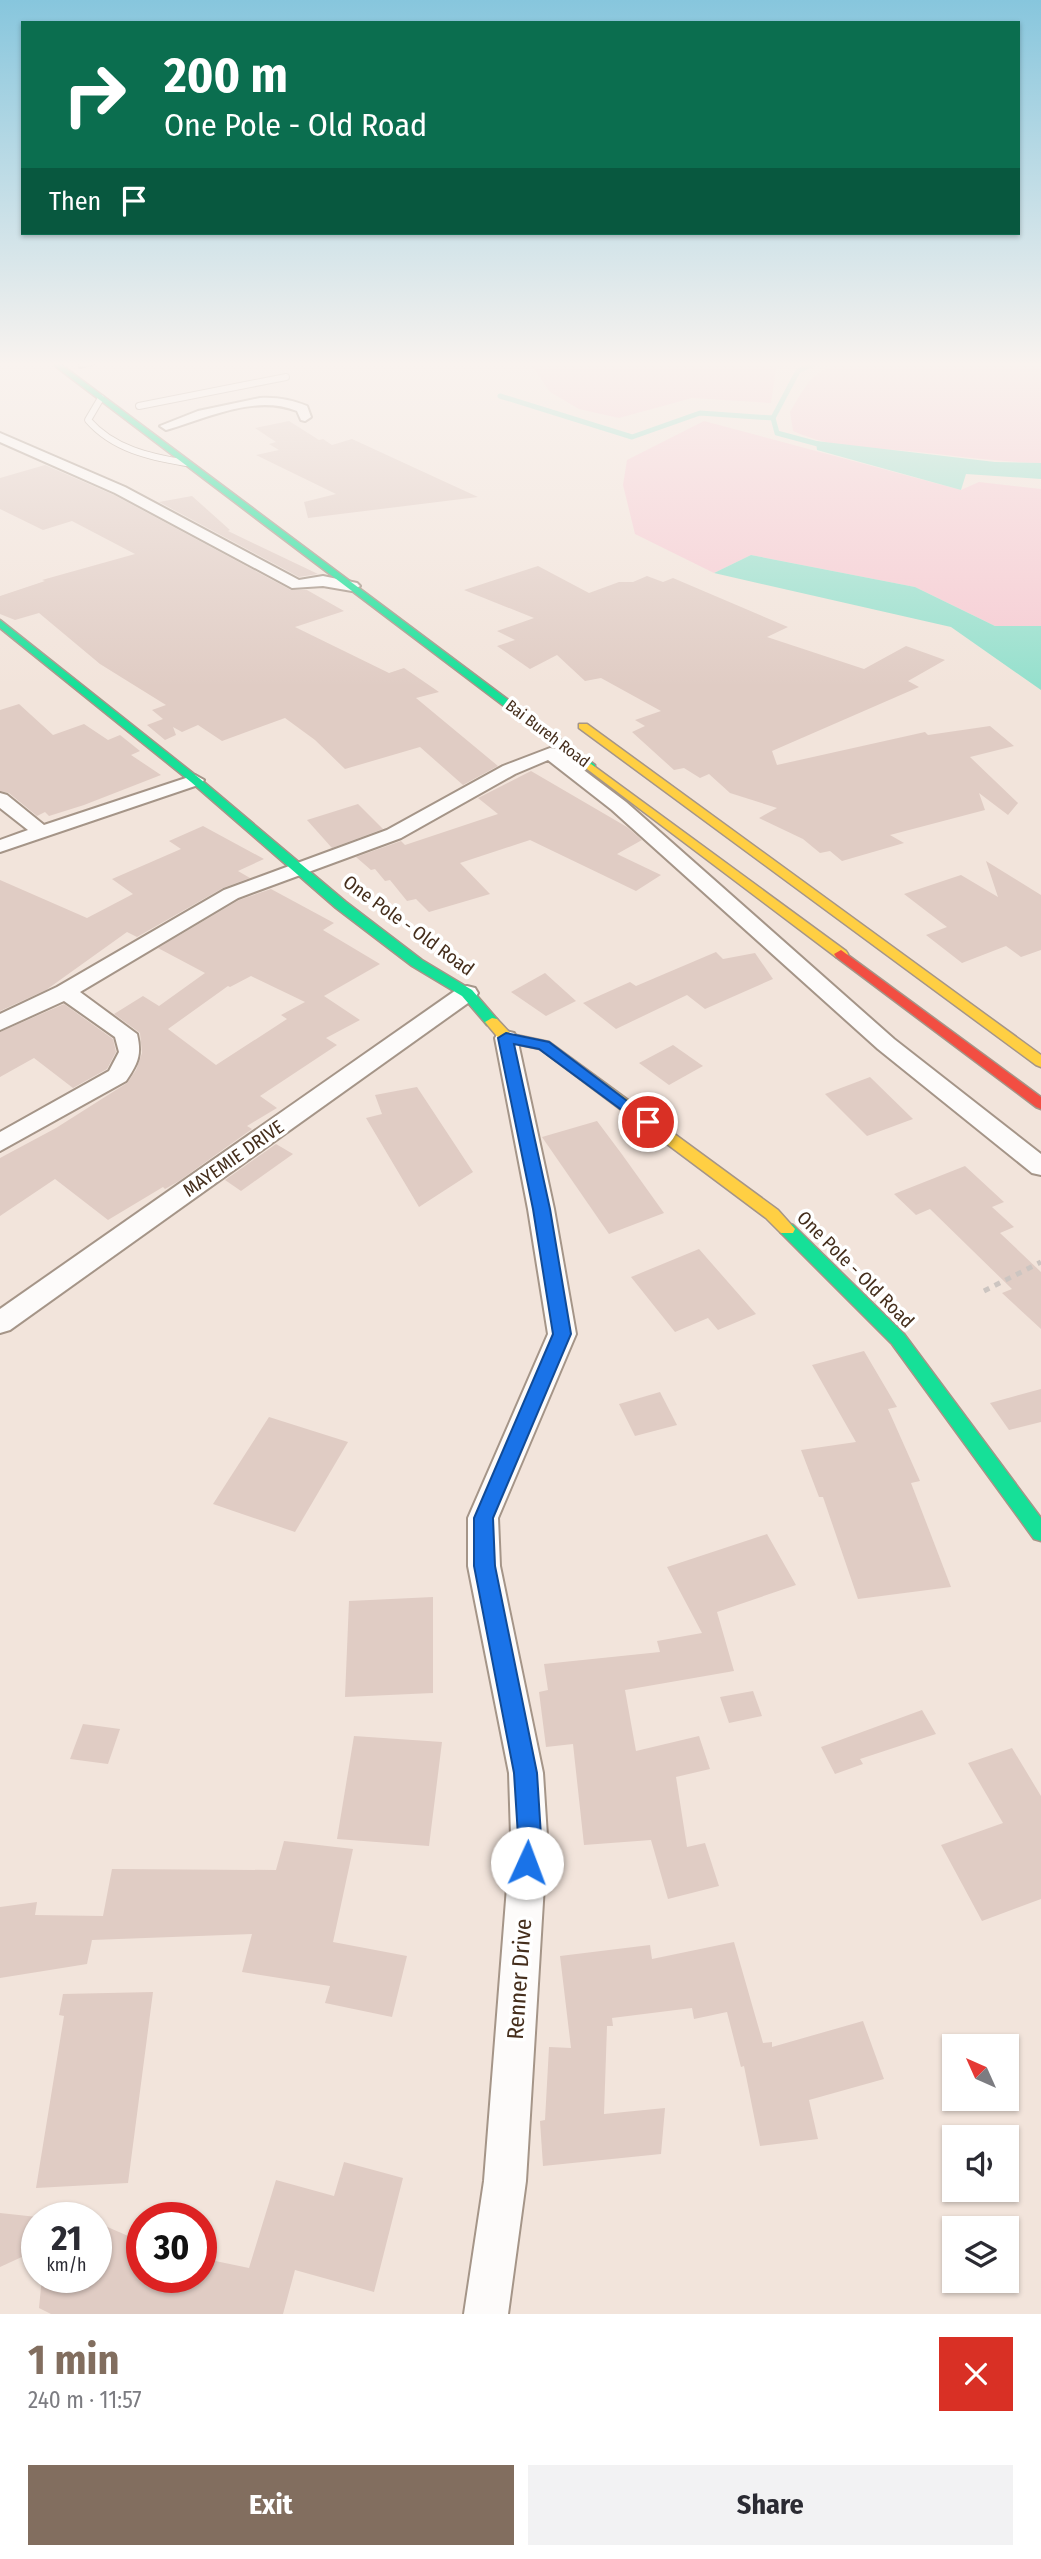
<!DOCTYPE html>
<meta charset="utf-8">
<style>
body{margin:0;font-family:"Fira Sans Condensed",sans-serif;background:#f2f2f3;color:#2b2b33;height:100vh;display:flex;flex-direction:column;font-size:26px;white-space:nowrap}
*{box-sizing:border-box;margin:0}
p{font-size:23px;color:#7c7c81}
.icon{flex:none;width:38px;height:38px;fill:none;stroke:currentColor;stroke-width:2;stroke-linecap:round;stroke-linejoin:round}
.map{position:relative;height:2314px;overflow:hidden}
.panel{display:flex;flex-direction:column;background:#fff;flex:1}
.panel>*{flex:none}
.banner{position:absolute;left:21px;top:21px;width:999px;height:214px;border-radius:0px;box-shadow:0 2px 5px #0004;background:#0b6e4f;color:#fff;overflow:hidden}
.needle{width:46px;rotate:315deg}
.buttons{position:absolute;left:942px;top:2034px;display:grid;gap:14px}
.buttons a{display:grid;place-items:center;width:77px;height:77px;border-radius:0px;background:#fff;box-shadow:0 2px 5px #0004;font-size:35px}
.speed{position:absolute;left:21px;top:2202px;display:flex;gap:14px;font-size:35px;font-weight:700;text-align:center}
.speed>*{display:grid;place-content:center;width:91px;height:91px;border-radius:50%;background:#fff;box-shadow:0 2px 5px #0004;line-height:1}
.speed small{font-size:18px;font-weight:400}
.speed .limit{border:10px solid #d22;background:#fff;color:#111}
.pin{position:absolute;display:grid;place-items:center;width:60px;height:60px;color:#fff;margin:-30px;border:4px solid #fff;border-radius:50%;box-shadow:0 2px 7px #0007}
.me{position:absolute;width:77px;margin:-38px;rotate:2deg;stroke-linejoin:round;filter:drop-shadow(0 0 5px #0008)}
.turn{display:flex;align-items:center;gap:24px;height:147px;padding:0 28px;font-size:32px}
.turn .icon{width:91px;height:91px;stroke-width:2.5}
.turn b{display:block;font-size:49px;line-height:60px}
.then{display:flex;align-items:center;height:66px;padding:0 28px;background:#0003;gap:14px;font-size:26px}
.round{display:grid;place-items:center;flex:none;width:74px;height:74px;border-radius:0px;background:#f2f2f3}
.summary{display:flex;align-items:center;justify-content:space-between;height:119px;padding:0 28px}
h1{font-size:42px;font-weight:700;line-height:52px;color:#826e5f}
.primary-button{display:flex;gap:14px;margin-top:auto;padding:14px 28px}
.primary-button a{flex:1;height:80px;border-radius:0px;background:#826e5f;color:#fff;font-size:28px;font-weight:700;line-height:80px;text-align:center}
.primary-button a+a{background:#f2f2f3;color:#2b2b33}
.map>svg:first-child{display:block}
.green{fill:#f6cad2}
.water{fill:#95e0cd}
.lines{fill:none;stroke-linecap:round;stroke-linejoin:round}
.stream{stroke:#95e0cd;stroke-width:5}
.building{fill:#e0ccc4;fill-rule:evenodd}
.lane-casing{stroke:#a59588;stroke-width:8}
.street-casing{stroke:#a59588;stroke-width:4}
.fast-casing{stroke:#a59588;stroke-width:3}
.slow-casing{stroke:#a59588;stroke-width:3}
.jam-casing{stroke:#a59588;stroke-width:3}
.path{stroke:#ccc5c1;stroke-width:5;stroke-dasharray:6 6;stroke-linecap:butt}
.lane{stroke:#fdfbfa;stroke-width:6}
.street{fill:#fdfbfa;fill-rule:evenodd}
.fast{fill:#16e098;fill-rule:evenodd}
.slow{fill:#ffcf43;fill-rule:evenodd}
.jam{fill:#f24e42;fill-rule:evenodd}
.route{fill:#1a73e8;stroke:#114b97;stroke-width:2}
.labels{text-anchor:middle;stroke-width:7;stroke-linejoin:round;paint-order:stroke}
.far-street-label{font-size:16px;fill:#452e1c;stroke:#fff}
.street-label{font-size:19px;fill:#452e1c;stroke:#fff}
.near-street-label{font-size:23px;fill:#452e1c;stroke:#fff}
</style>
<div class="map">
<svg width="1041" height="2314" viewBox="0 0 1041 2314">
<rect width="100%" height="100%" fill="#f2e4db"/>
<!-- green -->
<g class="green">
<path d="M530,363h255l-9,7 -5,33 -79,-5 -73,20 -40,-9 -29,-17z"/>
<path d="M847,363h194v100c-45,-1 -89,-8 -133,-12 -45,-4 -73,-2 -115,-20l-3,-19c17,-28 22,-44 57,-49z"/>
<path d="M704,421l257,69 18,-8 62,7v137h-46l-80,-39 -164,-32 -37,18 -79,-39 -12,-49 4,-25z"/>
</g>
<!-- water -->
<g class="water">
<path d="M816,441l179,21 46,1v16l-75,-5 -5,16 -144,-40z"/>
<path d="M751,555l164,32 80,39h46v64l-90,-63 -237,-54z"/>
</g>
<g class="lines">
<!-- stream -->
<g class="stream">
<path d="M815,363l-17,8 -25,47 4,15 52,14"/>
<path d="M500,396l132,41 68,-24 73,5"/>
</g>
</g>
<!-- building -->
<g class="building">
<path d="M289,421l30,19 4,-1 9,6 20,-6 126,58 -170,21 -4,-16 32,-8 -80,-39 23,-5 -10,-6 7,-2 -21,-14z"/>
<path d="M45,465l69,30 177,95h16l37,21 -49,16 94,46 15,-5 35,24 -23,6 82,68 -35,19 -43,-38 -75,22 -30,-29 -30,-22 -63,23 -24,-16 -16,7 -9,-5 3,8 -11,5 -18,-15 16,-6 -11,-9 14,-5 -66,-41 -61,-51 -24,7 -15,-6v-18l45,-15 -3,-1 93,-26 -63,-33 -29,9 -43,-21v-31z"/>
<path d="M192,496l38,34 -2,1 90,43 -19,3 -140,-75z"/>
<path d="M538,566l51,27 30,-11h14l14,-6 16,6 10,-4 115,49 -21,10 97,32 42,-23 39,14 -37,21 11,6 -147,64 5,14 148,-33 3,3 62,-9 24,20 -44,11 48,46 -10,12 -29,-22 6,17 -95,25 14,8 -62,18 -12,-10 -10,2 -17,-14 -44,-21 18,-10 -47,-15 -21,-19 -9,4 -16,-10 -10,2 -42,-38 13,-6 -10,-6 26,-9 -60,-33 -16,3 -28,-26 -27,14 -33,-23 18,-6 -18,-9 37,-13 -70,-28z"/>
<path d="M19,704l34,31 31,-11 24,16 12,-5 20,16 -9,4 30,20 -77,30 -35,11 -4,-4 -8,4 -28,-23 -9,-2v-81z"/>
<path d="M531,771l96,56 15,13 -25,14 44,21 -25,16 -106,-51 -70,23 30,31 -61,18 -13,-13 -9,2 -17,-21 -5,1 -10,-12 -4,1 -15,-13 45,-16 4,4 93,-31 -20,-16z"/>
<path d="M358,804l25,25 -51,19 -25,-28z"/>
<path d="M203,826l61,33 -26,12 12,7 -27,10 -86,49 -10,-5 -81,58 -46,21v-131l87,38 46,-24 -21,-15 69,-30 -12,-8z"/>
<path d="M986,861l55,34v55l-20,7 -15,-11 -44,17 -36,-28 21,-8 -43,-33 57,-19 37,22z"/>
<path d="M271,889l63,34 -11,7 57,34 -56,32 36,24 -34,18 11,7 -77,51 17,12 -30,18 5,3 -73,52 -14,8 -2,-2 -55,33 -53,-41 -55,37v-58l56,-30 71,-45 9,-13 6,-17 -2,-20 -26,-19 29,-18 16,10 46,-33 -47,-25 81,-48zM251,976l54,26 -24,13 6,4 -71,46 -48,-36 60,-43 2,1z"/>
<path d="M716,952l7,7 32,-6 18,26 -68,30 -18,-14 -71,34 -33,-26 47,-21 6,4z"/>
<path d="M545,973l31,28 -30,15 -35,-24z"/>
<path d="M64,1004l49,35 3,13 -9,17 -34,19 -39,-30 -34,19v-45z"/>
<path d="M673,1045l30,21 -34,19 -30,-22z"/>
<path d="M870,1077l43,42 -46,17 -42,-42z"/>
<path d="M417,1087l56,85 -54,35 -53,-89 16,-4 -7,-19z"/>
<path d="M597,1121l24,32 43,60 -55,21 -67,-97z"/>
<path d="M276,1144l17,10 -52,37 -16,-11z"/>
<path d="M965,1166l39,36 -12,5 22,20 -14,6 41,39v57l-39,-36 10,-4 -82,-80 -14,6 -22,-21z"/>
<path d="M699,1249l57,65 -38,16 -10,-12 -33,14 -44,-55z"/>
<path d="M864,1351l33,56 -9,2 32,72 -9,2 40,104 -93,12 -35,-102h-4l-18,-47 55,-8 -44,-77z"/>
<path d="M1041,1389v33l-32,8 -19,-27z"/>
<path d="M660,1392l17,33 -42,11 -16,-32z"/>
<path d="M269,1417l79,25 -53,90 -82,-28z"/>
<path d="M767,1534l29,51 -79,27 17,59 -109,19 11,61 63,-15 11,33 -34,8 11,70 18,-4 14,43 -51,13 -17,-59 -67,5 -11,-101 -27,3 -7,-55 9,-2 -4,-26 116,-12 -3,-11 45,-8 -35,-66z"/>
<path d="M433,1597v96l-88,4 4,-96z"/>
<path d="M753,1691l9,25 -33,7 -9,-26z"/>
<path d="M922,1710l14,24 -76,25 3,5 -28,10 -14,-27z"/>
<path d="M83,1724l37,5 -12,35 -38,-5z"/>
<path d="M354,1736l88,6 -13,104 -92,-7z"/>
<path d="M1012,1748l29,48v103l-59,22 -41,-76 62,-22 -35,-60z"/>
<path d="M284,1841l69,8 -20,93 74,14 -15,61 -67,-14 5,-17 -88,-14 10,-38 -160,6 -5,24 -87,14v-71l37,-5 -2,13 68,1 9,-47 164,1z"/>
<path d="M734,1942l29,101 9,-1v5l91,-26 21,58 -75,21 9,39 -58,7 -16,-80 -3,1 -14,-55 -33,7 -2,-11 -80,10 1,8h-6l-3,88 61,-6 -4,46 -118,12 -3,-45 5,-1 4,-73 22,1 -11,-92 90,-11 2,14z"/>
<path d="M153,1992l-25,191 -92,5 28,-172 -5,-1 4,-21z"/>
<path d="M344,2162l59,16 -29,114 -79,-22 -12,44h-232l-12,-6 3,-31h54v-55l46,20v35h59v-19l48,10 27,-88 58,16z"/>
<path d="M0,2213l37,4v33l-37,17z"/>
</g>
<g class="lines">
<!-- lane casing -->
<g class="lane-casing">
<g id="lane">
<path d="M101,398l-13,22c25,29 62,37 98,43"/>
<path d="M139,406l147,-29"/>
</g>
</g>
<!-- street casing -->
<g class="street-casing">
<g id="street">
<path d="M79,363h18l-17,4z"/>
<path d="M260,398c17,-1 32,2 47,8l4,11 -6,4 -4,-1 -4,-9c-43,-17 -89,7 -131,19l-6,-4 38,-15z"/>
<path d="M0,433l125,54 174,93 24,-4 34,7 3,3 -8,5 -29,-5 -31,2 -177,-95 -115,-51z"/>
<path d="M550,748l6,1 70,53 268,237 147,115v21l-9,-2 -154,-124 -266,-239 -64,-50 -33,14 -114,64 -163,60 -158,94 57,42c5,21 1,29 -11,47l-126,70v-19l109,-61 10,-19 -4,-15 -51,-36 -64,29v-16l57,-27 167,-97 163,-60 116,-64z"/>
<path d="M195,775l9,5 -3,4 -201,68v-12l28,-10 -28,-22v-15l7,2 37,30z"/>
<path d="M467,986l8,2 3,5 -3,5 -465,332 -10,3v-24l459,-321z"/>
<path d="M506,1031l8,2 3,5 37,171 22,125 -78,184 2,48 43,207 4,63 -21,345 -18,133h-44l20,-133 27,-345 -2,-63 -41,-207v-48l80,-184 -20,-125 -33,-171 3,-5z"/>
</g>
</g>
<!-- fast casing -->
<g class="fast-casing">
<g id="fast">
<path d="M51,363h8l536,402v4h-8z"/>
<path d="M0,620l199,158 147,124 76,58 50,30 25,29 2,3 -2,3h-10l-25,-29 -50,-30 -76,-58 -145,-126 -191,-154z"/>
<path d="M787,1223l6,2 111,109 137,184v23l-7,-2 -142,-195 -111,-111 -2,-4z"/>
</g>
</g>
<!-- slow casing -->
<g class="slow-casing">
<g id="slow">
<path d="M579,724h8l454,331v12l-5,-2 -457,-337z"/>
<path d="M591,764l255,187 2,3 -2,3h-10l-249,-188 -2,-2z"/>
<path d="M492,1018l5,1 14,15 38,8 229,168 17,19 -2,4h-12l-15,-15 -226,-169 -39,-8 -16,-19z"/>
</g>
</g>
<!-- jam casing -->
<g class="jam-casing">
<path id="jam" d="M841,950l200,147v12l-5,-2 -200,-150 -2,-3z"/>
</g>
<!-- path -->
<path class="path" d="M984,1291l57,-29"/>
<!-- lane -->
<use href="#lane" class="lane"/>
<!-- street -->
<use href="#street" class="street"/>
<!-- fast -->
<use href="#fast" class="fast"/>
<!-- slow -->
<use href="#slow" class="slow"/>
<!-- jam -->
<use href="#jam" class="jam"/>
</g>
<!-- sky -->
<linearGradient id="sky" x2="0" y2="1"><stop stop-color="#87c6dd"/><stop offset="0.53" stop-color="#f9f3ef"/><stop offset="1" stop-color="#f9f3ef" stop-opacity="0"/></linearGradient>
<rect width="1041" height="687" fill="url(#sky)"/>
<!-- route -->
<path class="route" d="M506,1033l43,9 106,80 -2,3h-11l-103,-76 -25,-5 36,165 21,125 -78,184 2,48 42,207 4,63 -2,27 -3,8 -9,4 -8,-4 -3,-8 2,-27 -4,-63 -40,-207v-48l79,-184 -20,-125 -35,-171z"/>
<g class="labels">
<!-- far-street labels -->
<g class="far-street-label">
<text transform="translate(548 733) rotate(37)" y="6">Bai Bureh Road</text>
</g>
<!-- street labels -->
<g class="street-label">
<text transform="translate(409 925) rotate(36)" y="7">One Pole - Old Road</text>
<text transform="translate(233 1158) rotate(-35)" y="7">MAYEMIE DRIVE</text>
<text transform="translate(856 1269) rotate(45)" y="7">One Pole - Old Road</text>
</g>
<!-- near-street labels -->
<g class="near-street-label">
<text transform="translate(519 1979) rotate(-86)" y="8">Renner Drive</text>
</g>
</g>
</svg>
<div class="buttons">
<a><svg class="needle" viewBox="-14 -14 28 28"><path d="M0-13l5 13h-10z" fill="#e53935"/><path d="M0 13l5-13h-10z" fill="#7c7c81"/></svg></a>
<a><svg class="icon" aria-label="sound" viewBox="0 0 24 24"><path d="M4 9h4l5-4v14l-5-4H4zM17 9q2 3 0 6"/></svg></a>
<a><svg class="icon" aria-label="layers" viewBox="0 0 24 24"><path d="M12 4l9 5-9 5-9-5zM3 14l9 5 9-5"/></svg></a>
</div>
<div class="speed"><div>21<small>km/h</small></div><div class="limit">30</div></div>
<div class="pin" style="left:648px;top:1122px;background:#d93025"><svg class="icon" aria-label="arrive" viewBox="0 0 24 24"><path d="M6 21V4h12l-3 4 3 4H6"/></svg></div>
<svg class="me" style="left:527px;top:1863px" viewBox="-20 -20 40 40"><circle r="19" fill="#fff"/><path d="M0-13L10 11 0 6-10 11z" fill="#1a73e8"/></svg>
<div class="banner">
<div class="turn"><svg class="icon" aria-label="right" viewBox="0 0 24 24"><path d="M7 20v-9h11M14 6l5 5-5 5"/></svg><div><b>200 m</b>One Pole - Old Road</div></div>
<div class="then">Then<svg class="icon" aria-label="arrive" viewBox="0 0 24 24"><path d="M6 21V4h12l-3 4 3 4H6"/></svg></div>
</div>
</div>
<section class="panel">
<div class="summary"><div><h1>1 min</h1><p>240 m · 11:57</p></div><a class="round" style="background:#d93025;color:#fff"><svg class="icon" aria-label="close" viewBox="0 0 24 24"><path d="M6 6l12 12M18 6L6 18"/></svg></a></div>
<div class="primary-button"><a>Exit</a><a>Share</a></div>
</section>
